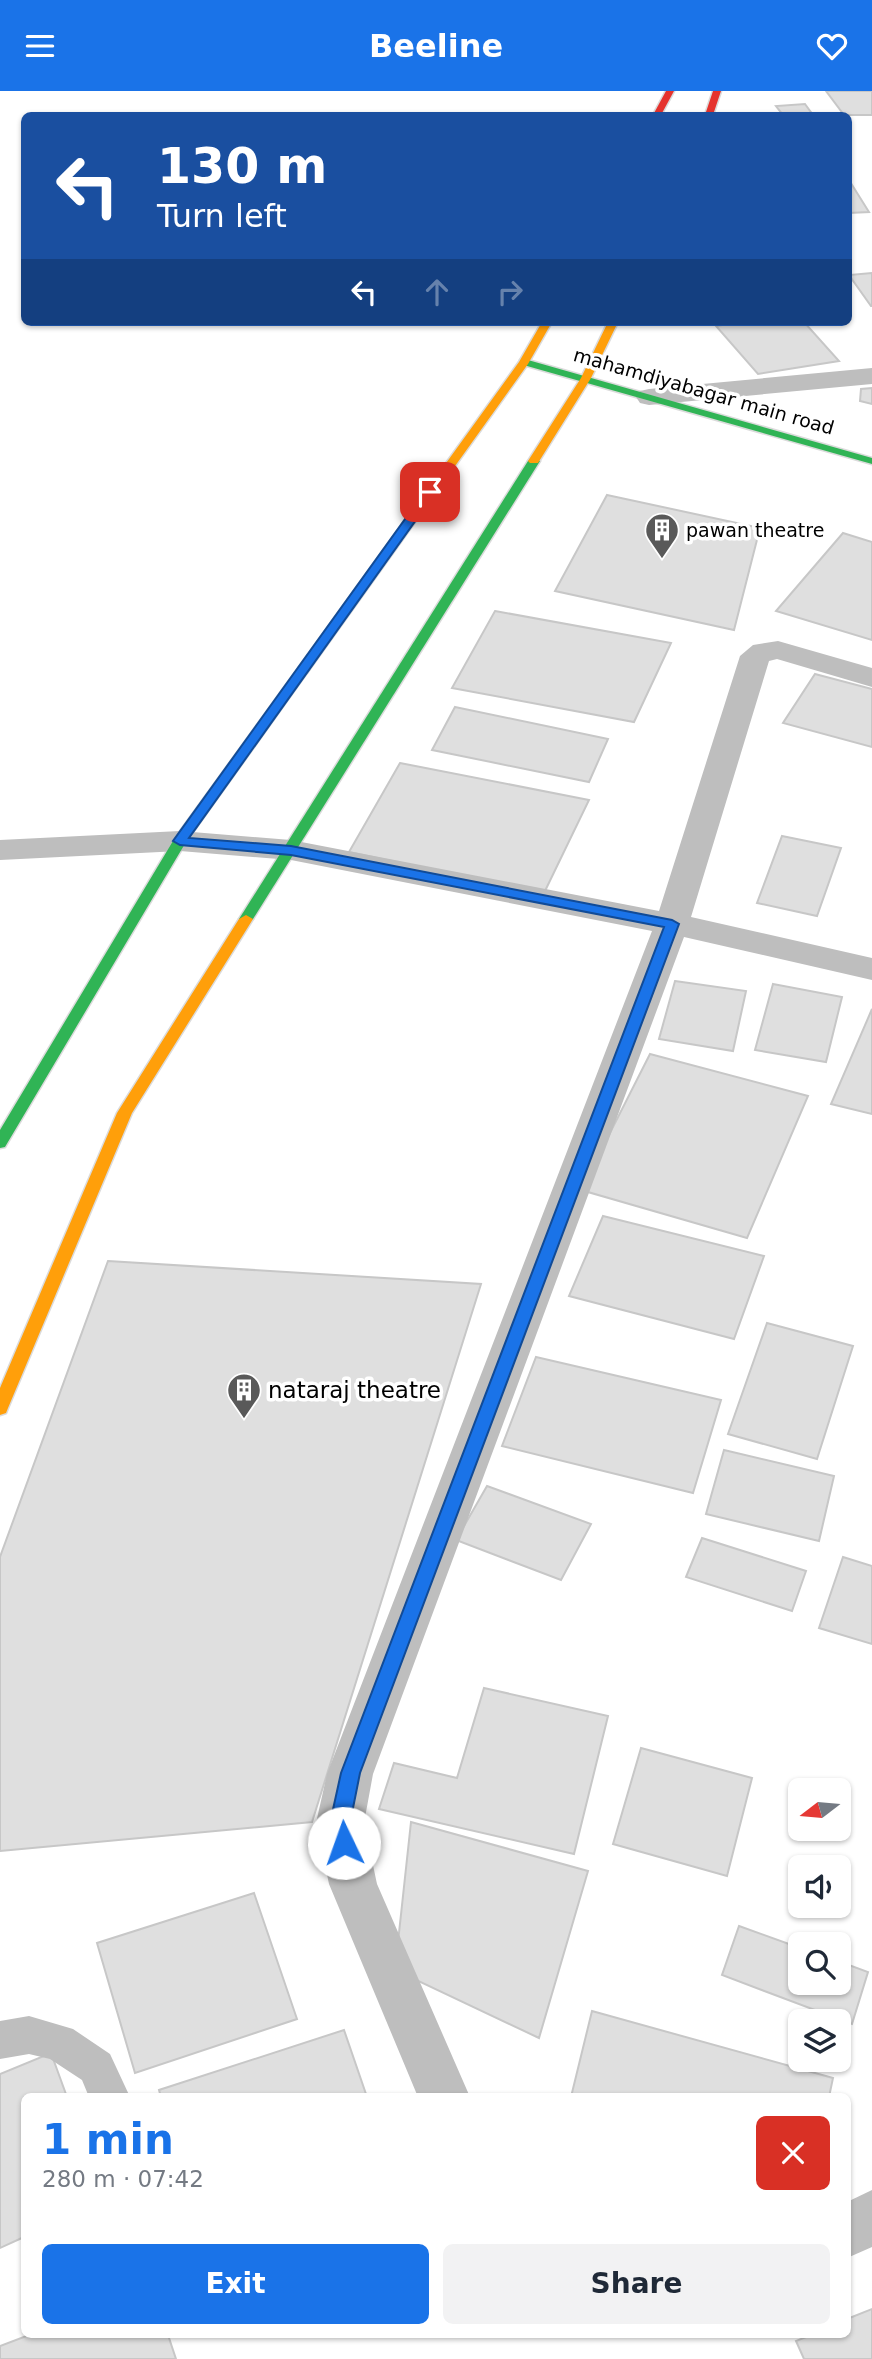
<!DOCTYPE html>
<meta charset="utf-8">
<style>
body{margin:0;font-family:"DejaVu Sans",sans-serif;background:#f2f2f3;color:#1f2937;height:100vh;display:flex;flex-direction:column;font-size:26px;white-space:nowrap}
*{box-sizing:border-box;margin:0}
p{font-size:23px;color:#747a83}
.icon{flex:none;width:38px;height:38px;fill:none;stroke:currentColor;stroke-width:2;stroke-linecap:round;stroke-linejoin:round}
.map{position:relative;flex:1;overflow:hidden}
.drawer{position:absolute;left:21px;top:2002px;width:830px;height:245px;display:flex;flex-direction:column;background:#fff;border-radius:10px;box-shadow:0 2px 5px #0004}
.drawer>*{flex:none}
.banner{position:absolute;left:21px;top:21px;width:831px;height:214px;border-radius:10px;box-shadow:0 2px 5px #0004;background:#1a4fa0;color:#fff;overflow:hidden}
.needle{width:46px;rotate:254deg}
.buttons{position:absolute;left:788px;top:1687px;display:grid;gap:14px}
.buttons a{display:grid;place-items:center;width:63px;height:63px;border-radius:10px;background:#fff;box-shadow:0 2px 5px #0004;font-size:35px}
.pin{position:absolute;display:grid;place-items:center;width:60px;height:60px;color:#fff;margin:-30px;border-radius:14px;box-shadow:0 4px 10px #0006}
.me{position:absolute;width:77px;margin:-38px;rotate:357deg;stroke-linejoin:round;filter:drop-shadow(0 0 5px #0008)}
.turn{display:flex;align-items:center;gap:24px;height:147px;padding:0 21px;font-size:32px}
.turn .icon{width:91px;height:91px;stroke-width:2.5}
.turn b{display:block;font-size:49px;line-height:60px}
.lanes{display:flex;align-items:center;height:66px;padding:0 21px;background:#0003;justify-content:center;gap:35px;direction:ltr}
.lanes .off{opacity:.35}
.round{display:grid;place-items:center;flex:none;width:74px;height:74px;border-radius:10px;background:#f2f2f3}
.summary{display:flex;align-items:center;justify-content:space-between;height:119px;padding:0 21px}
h1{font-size:42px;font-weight:600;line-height:52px;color:#1a73e8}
.button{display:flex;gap:14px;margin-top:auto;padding:14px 21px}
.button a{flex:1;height:80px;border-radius:10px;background:#1a73e8;color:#fff;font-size:28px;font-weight:600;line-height:80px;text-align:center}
.button a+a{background:#f2f2f3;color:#1f2937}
header{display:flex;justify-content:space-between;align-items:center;height:91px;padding:0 21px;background:#1a73e8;color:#fff;font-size:32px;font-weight:600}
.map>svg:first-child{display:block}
.building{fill:#dfdfdf;stroke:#c7c7c7;stroke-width:2}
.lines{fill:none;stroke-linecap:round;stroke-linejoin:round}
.fast-casing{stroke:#dbdbdb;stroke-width:3}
.slow-casing{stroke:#dbdbdb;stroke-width:3}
.jam-casing{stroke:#dbdbdb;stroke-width:3}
.lane{fill:#bebebe;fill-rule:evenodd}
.street{fill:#bebebe;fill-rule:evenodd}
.fast{fill:#30b455;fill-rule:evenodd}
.slow{fill:#ff9f0a;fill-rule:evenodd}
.jam{fill:#e5322d;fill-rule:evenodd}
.route{fill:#1a73e8;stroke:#114b97;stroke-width:2}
.labels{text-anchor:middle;stroke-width:7;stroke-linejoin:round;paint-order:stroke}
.far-street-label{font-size:19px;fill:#000;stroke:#fff}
.far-poi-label{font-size:19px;fill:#000;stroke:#fff;text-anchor:start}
.poi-label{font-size:23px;fill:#000;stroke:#fff;text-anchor:start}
</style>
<header><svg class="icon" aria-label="menu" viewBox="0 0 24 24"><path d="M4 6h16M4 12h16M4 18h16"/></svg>Beeline<svg class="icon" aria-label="heart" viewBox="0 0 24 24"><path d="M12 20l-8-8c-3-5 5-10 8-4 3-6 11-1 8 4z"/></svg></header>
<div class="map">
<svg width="872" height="2268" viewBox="0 0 872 2268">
<rect width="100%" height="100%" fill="#fff"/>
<!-- building -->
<g class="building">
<path d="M826,0h46v24h-28z"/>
<path d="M805,13l8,11h-30l-7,-9z"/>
<path d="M849,89l20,32 -20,1z"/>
<path d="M872,182v33h-1l-22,-31z"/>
<path d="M741,231h63l35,39 -81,13 -42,-48z"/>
<path d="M872,297v16l-12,-3 1,-12z"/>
<path d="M607,404l153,33 -26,102 -179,-39z"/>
<path d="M843,442l29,9v98l-96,-29z"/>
<path d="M495,520l176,32 -37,79 -182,-34z"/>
<path d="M815,583l57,15v58l-89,-24z"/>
<path d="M455,616l153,32 -19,43 -157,-32z"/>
<path d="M400,672l189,37 -45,93 -195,-41z"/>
<path d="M782,745l59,12 -24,68 -60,-13z"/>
<path d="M675,890l71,10 -13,60 -74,-12z"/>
<path d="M773,893l69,13 -16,65 -71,-12z"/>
<path d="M872,918v105l-41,-10z"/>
<path d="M650,963l158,42 -61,142 -166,-48z"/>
<path d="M603,1125l161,40 -30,83 -165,-43z"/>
<path d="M108,1170l373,23 -169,538 -312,29v-294z"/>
<path d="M767,1232l86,23 -36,113 -89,-25z"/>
<path d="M536,1266l185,43 -28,93 -191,-47z"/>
<path d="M724,1359l110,26 -15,65 -113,-27z"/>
<path d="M487,1395l104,38 -30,56 -105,-40z"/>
<path d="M702,1447l104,33 -14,40 -106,-34z"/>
<path d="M843,1466l29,9v78l-53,-16z"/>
<path d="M484,1597l124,28 -34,138 -195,-45 15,-46 63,15z"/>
<path d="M641,1657l111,30 -25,98 -114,-32z"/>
<path d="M411,1731l177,49 -49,167 -144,-68z"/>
<path d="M254,1802l43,126 -162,54 -38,-130z"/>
<path d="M739,1835l61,22v35h38v-22l30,11 -16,52 -130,-49z"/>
<path d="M592,1920l241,67 -4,19h-258z"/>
<path d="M344,1939l23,67h-206l-2,-7z"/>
<path d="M51,1962l16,44h-43v140l-24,11v-174z"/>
<path d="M872,2218v50h-68l-8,-18 15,-6h36v-16z"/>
<path d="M29,2244h139l8,24h-176v-13z"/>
</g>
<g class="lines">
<!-- fast casing -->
<g class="fast-casing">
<g id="fast">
<path d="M520,269h8l344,98v6l-352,-100z"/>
<path d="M534,367l6,3 -287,458 -7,4 -5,-1 -2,-3 289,-458z"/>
<path d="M303,575l6,4 -123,172 -181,305 -5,1v-18l173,-289 126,-174z"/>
</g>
</g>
<!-- slow casing -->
<g class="slow-casing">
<g id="slow">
<path d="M542,231h10l-24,42 -221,309h-8v-6l220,-305z"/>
<path d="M608,231h10l-27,56 -53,85h-8l-2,-2 53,-83z"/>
<path d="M246,824l7,4 -121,194 -124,295 -2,5 -6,2v-27l117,-275 122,-194z"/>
</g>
</g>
<!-- jam casing -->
<g class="jam-casing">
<g id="jam">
<path d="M666,0h8l-13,24h-8z"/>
<path d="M713,0h8l-8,24h-8z"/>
</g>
</g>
<!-- lane -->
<path class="lane" d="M29,1925l44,13 37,25 20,43h-41l-7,-17 -32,-21 -21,-5 -29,5v-38z"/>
<!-- street -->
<g class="street">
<path d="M872,277v16l-223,21 -9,-2 -4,-6 4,-6 9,-2z"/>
<path d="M778,550l94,27v19l-95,-28 -8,2 -78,256 181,41v22l-188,-43 -311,837 -9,49 13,61 93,213h-52l-89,-213 -13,-61 11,-49 325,-843 -361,-71 -111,-9 -180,9v-20l180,-9 111,9 368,71 81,-255 13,-11z"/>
<path d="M872,2099v57l-25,11v-56z"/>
</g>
<!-- fast -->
<use href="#fast" class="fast"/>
<!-- slow -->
<use href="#slow" class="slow"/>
<!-- jam -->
<use href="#jam" class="jam"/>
</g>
<!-- route -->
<path class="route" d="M430,398l6,3 -247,346 102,8 381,74 7,4 -319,849 -10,50 4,20 -3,7 -7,2 -7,-2 -7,-27 11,-50 323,-846 -373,-72 -111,-10 -7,-4 253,-351z"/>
<!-- icons -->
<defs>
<g id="building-pin" transform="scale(1.75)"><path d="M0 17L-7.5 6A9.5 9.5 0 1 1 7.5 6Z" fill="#595959" stroke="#fff"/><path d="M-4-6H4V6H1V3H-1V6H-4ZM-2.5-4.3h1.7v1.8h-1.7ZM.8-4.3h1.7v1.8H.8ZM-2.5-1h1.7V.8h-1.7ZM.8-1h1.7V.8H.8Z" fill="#fff"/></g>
</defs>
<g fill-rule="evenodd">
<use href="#building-pin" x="662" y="439"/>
<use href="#building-pin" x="244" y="1299"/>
</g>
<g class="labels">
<!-- far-street labels -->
<g class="far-street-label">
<text transform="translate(704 300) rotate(16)" y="7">mahamdiyabagar main road</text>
</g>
<!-- far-poi labels -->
<g class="far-poi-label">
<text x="686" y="446">pawan theatre</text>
</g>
<!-- poi labels -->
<g class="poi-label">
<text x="268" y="1307">nataraj theatre</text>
</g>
</g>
</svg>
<div class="buttons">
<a><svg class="needle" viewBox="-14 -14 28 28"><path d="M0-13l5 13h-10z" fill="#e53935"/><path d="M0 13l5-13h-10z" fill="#747a83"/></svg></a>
<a><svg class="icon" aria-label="sound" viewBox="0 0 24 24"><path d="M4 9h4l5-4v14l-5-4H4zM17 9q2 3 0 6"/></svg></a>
<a><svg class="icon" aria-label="search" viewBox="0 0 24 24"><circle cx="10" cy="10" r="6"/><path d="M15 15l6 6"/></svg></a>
<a><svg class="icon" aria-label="layers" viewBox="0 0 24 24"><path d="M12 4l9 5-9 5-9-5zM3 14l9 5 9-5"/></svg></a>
</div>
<div class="pin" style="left:430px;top:401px;background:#d93025"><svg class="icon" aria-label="arrive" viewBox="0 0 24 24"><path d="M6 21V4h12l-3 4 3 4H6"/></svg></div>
<svg class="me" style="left:344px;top:1752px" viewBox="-20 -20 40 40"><circle r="19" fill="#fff"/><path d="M0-13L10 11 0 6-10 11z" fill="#1a73e8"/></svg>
<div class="banner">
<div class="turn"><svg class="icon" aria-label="left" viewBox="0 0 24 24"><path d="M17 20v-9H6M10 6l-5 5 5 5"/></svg><div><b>130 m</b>Turn left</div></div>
<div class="lanes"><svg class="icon" aria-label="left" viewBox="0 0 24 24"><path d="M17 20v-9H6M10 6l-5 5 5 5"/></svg><svg class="icon off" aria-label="ahead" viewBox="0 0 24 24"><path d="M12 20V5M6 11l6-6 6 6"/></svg><svg class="icon off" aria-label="right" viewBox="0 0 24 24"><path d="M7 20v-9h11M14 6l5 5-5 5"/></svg></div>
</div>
<section class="drawer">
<div class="summary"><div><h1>1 min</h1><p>280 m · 07:42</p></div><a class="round" style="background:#d93025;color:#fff"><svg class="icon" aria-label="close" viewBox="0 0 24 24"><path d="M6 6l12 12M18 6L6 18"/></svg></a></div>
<div class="button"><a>Exit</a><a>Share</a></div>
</section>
</div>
